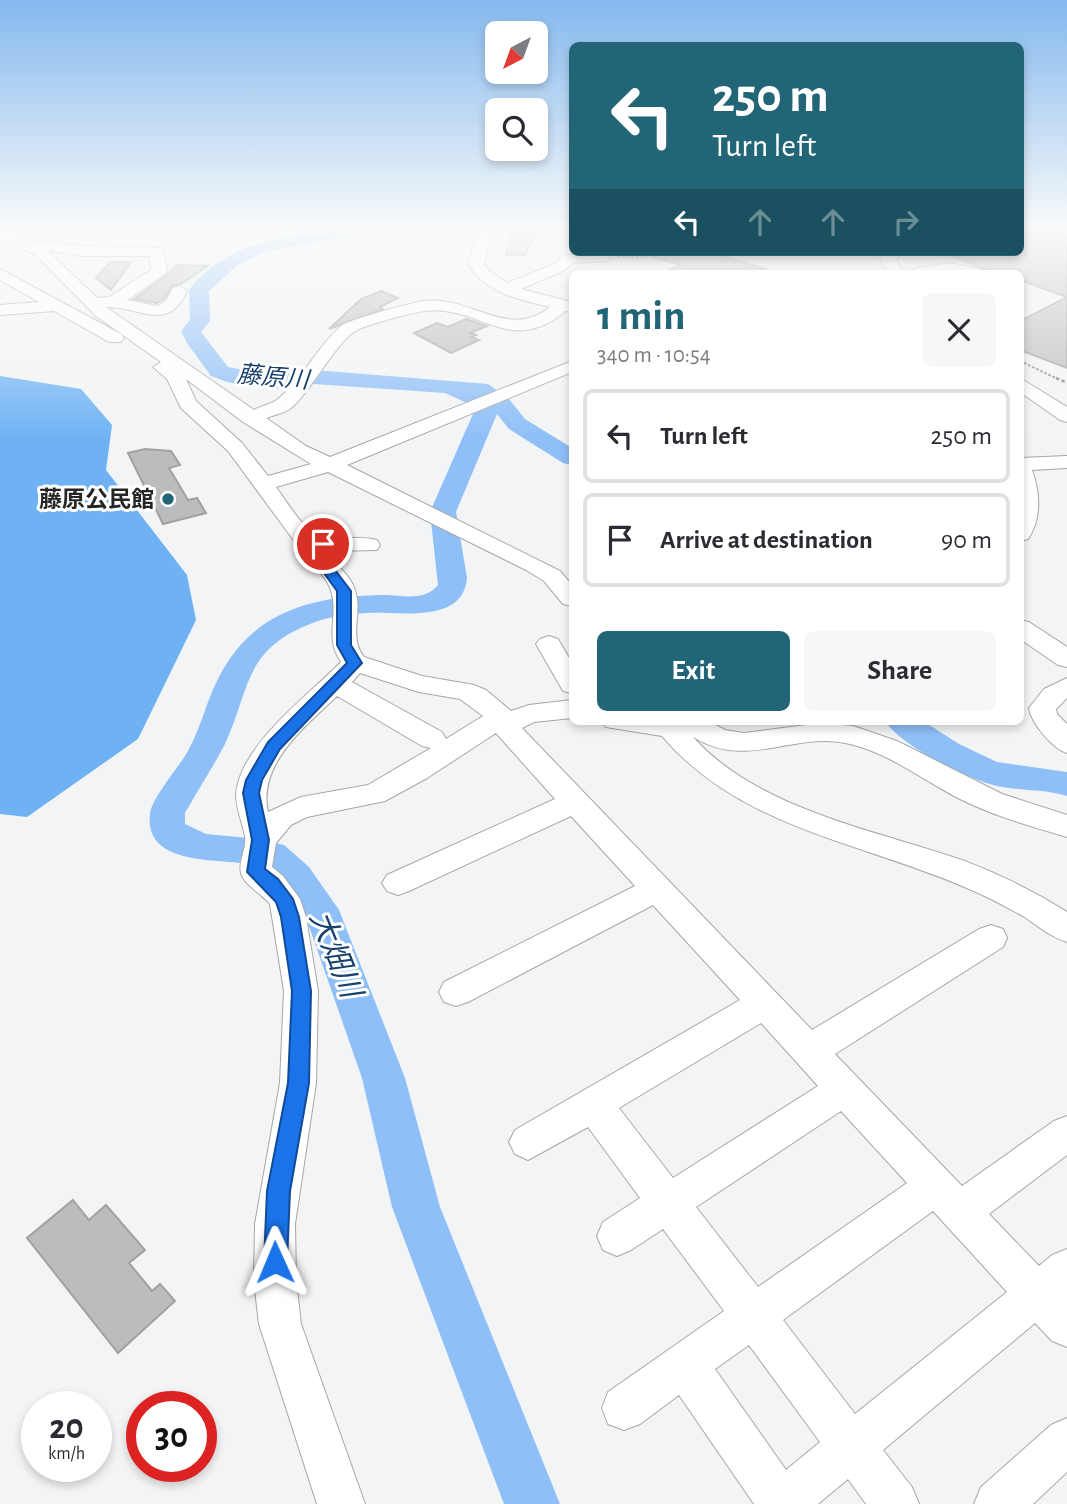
<!DOCTYPE html>
<meta charset="utf-8">
<style>
body{margin:0;font-family:"Alegreya Sans","Noto Sans JP",sans-serif;background:#f7f7f7;color:#2b2b33;height:100vh;display:flex;flex-direction:column;font-size:26px;white-space:nowrap}
*{box-sizing:border-box;margin:0}
p{font-size:23px;color:#7c7c81}
.icon{flex:none;width:38px;height:38px;fill:none;stroke:currentColor;stroke-width:2;stroke-linecap:round;stroke-linejoin:round}
.map{position:relative;flex:1;overflow:hidden}
.sheet{position:absolute;left:569px;top:270px;width:455px;height:455px;display:flex;flex-direction:column;background:#fff;border-radius:10px;box-shadow:0 4px 10px #0003}
.sheet>*{flex:none}
.guide{position:absolute;left:569px;top:42px;width:455px;height:214px;border-radius:10px;box-shadow:0 4px 10px #0003;background:#216577;color:#fff;overflow:hidden}
.needle{width:46px;rotate:221deg}
.fabs{position:absolute;left:485px;top:21px;display:grid;gap:14px}
.fabs a{display:grid;place-items:center;width:63px;height:63px;border-radius:10px;background:#fff;box-shadow:0 4px 10px #0003;font-size:35px}
.speed{position:absolute;left:21px;top:1391px;display:flex;gap:14px;font-size:35px;font-weight:700;text-align:center}
.speed>*{display:grid;place-content:center;width:91px;height:91px;border-radius:50%;background:#fff;box-shadow:0 4px 10px #0003;line-height:1}
.speed small{font-size:18px;font-weight:400}
.speed .limit{border:10px solid #d22;background:#fff;color:#111}
.pin{position:absolute;display:grid;place-items:center;width:60px;height:60px;color:#fff;margin:-30px;border:4px solid #fff;border-radius:50%;box-shadow:0 2px 7px #0007}
.me{position:absolute;width:77px;margin:-38px;rotate:359deg;stroke-linejoin:round;filter:drop-shadow(0 0 5px #0008)}
.turn{display:flex;align-items:center;gap:24px;height:147px;padding:0 28px;font-size:32px}
.turn .icon{width:91px;height:91px;stroke-width:2.5}
.turn b{display:block;font-size:49px;line-height:60px}
.lanes{display:flex;align-items:center;height:66px;padding:0 28px;background:#0003;justify-content:center;gap:35px;direction:ltr}
.lanes .off{opacity:.35}
.round{display:grid;place-items:center;flex:none;width:74px;height:74px;border-radius:10px;background:#f7f7f7}
.summary{display:flex;align-items:center;justify-content:space-between;height:119px;padding:0 28px}
h1{font-size:42px;font-weight:600;line-height:52px;color:#216577}
.action{display:flex;gap:14px;margin-top:auto;padding:14px 28px}
.action a{flex:1;height:80px;border-radius:10px;background:#216577;color:#fff;font-size:28px;font-weight:600;line-height:80px;text-align:center}
.action a+a{background:#f7f7f7;color:#2b2b33}
ul{padding:0;list-style:none}
li{display:flex;align-items:center;gap:21px;height:94px;margin:0 14px 10px;padding:0 14px;border:4px solid #e1e1e2;border-radius:10px}
li div{flex:1}
li b{display:block;font-size:26px}
li em{font-style:normal}
.map>svg:first-child{display:block}
.forest{fill:#6eb2f4}
.lines{fill:none;stroke-linecap:round;stroke-linejoin:round}
.river{fill:#8fbff7;fill-rule:evenodd}
.building{fill:#bbbcbe;stroke:#a0a1a3;stroke-width:2}
.minor-casing{stroke:#a5a7a8;stroke-width:2}
.major-casing{stroke:#a5a7a8;stroke-width:2}
.path-far1{stroke:#8a8b8c;stroke-width:2;stroke-dasharray:2.5 2;stroke-linecap:butt}
.path{stroke:#8a8b8c;stroke-width:2.5;stroke-dasharray:3.5 2.5;stroke-linecap:butt}
.minor{fill:#fff;fill-rule:evenodd}
.major{fill:#fff;fill-rule:evenodd}
.route{fill:#1a73e8;stroke:#114b97;stroke-width:2}
.poi-dot{fill:#216577;stroke:#fff;stroke-width:2.5}
.labels{text-anchor:middle;stroke-width:6;stroke-linejoin:round;paint-order:stroke}
.far-poi-label{font-size:23px;font-weight:bold;fill:#252626;stroke:#fff;text-anchor:end}
.far-water-label{font-size:24px;font-style:italic;fill:#18416e;stroke:#fff}
.water-label{font-size:30px;font-style:italic;fill:#18416e;stroke:#fff}
</style>
<div class="map">
<svg width="1067" height="1504" viewBox="0 0 1067 1504">
<rect width="100%" height="100%" fill="#f2f4f5"/>
<!-- forest -->
<path class="forest" d="M0,376l81,13 31,36 -6,45 81,105 9,45 -58,119 -111,78 -27,-3z"/>
<g class="lines">
<!-- river -->
<g class="river">
<path d="M333,229h35l-9,5 -92,17 -31,15 -27,25 1,30 -9,11 27,35 43,8 43,-5 174,14 21,15 16,20 47,29v17l-9,-2 -54,-34 -12,-15 -41,98 11,66c-4,47 -69,33 -100,35 -21,1 -42,4 -62,13 -62,27 -55,64 -80,118 -12,23 -27,46 -40,69v11l21,10 52,5 26,6 25,22 30,43 66,168 35,129 120,297h-56l-112,-297 -30,-129 -52,-149c-8,-18 -30,-55 -48,-62 -28,-11 -119,5 -112,-53 1,-15 29,-47 38,-63 8,-15 14,-32 20,-49 31,-84 90,-106 176,-107 19,0 40,7 54,-10l-8,-73 46,-105 -31,-14 -131,-9 -43,5 -44,-7 -16,-6 -24,-33 -6,-12 9,-11 -1,-30c35,-47 92,-52 144,-61z"/>
<path d="M885,721h38l36,23 38,18 70,10v24c-23,-7 -47,-5 -70,-10 -30,-7 -96,-40 -112,-65z"/>
</g>
</g>
<!-- building -->
<g class="building">
<path d="M1020,229l47,2v137l-47,-18v-29l47,-24 -47,-17v-7l-33,-3 -43,-17 76,-1z"/>
<path d="M513,230l24,1 -12,24h-19z"/>
<path d="M650,252h59l57,17v4h-102l16,-8 -30,-9z"/>
<path d="M110,262h21l-20,28 -15,-12z"/>
<path d="M177,265l31,1 -27,18 -9,2 -8,13 -7,4 -23,-4 32,-23z"/>
<path d="M381,291l17,7 -18,9 3,2 -54,20 32,-30z"/>
<path d="M466,319l21,7 -17,7 6,2 -5,2 8,3 -28,13 -37,-20 23,-10 11,4z"/>
<path d="M145,449l26,2 9,14 -11,3 19,32 9,-2 9,15 -43,11 -35,-71z"/>
<path d="M73,1200l16,20 17,-15 39,45 -16,13 23,28 8,-7 15,17 -57,52 -91,-115z"/>
</g>
<g class="lines">
<!-- minor casing -->
<g class="minor-casing">
<g id="minor">
<path d="M0,229l33,13 15,-1 31,5 84,2 4,23 -2,3 -38,26 31,6 8,-5 7,-13 6,-2 8,5c-19,42 -46,16 -81,16l148,103c7,-4 18,-6 24,-11 25,-20 39,-52 63,-73 7,-6 70,-23 82,-25 48,-6 85,40 127,6 -31,-7 -64,-14 -82,-43l11,-35h14l-9,35 4,6 19,13 48,-19 8,-9h44l3,3 -3,3 -35,2 -7,7 -44,19 51,13v10l-6,-1c-58,47 -85,-7 -142,0 -13,2 -55,13 -67,19 -19,9 -47,63 -66,78 -6,5 -17,7 -25,10l40,28 24,11 242,-96v11l-225,93 213,106 12,14v21l-9,-2 -19,-23 -18,-11 -198,-98 -52,15c13,17 28,47 50,50 17,3 34,-1 51,3l3,5 -3,5 -44,1 -2,7c9,10 20,19 24,32 8,23 -7,47 9,67l58,19 52,9 12,5 25,21 18,-6 43,-5v18l-38,4 -12,6 290,302 167,-101 12,-4 12,4 4,9 -4,9 -168,107 127,132 92,-65 13,-5v39l-78,59 50,52 13,-11 15,-6v98l-15,-6 -17,-18 -152,127 29,37 7,17h-53l-18,-25 -30,25h-64l-75,-109 -39,29 -16,6 -16,-6 -6,-16 6,-16 116,-81 -61,-82 -32,21 -14,6 -14,-6 -6,-14 6,-14 37,-24 -52,-71 -60,33 -13,-6 -6,-12 6,-12 225,-130 -87,-95 -185,97 -12,4 -12,-4 -5,-10 5,-10 191,-96 -64,-70 -162,75 -11,4 -11,-4 -5,-8 5,-8 168,-76 -59,-66 -69,45 -42,23 -78,16 -16,8 -15,18 -4,24 11,9 17,23 6,18 12,74 -2,92 -21,141 1,57 5,43 64,180h-48l-58,-180 -5,-43 1,-57 25,-141 4,-92 -14,-87c-8,-10 -27,-20 -29,-31 -3,-12 6,-25 4,-37 -3,-14 -9,-28 -9,-42 4,-49 73,-99 105,-132 -17,-24 -2,-46 -10,-71 -3,-13 -16,-22 -22,-33l2,-11 -16,-5 -67,-91 -47,-43 -14,-29 -14,-12 8,-5 -65,-46 -59,-60 -37,-18zM47,250l32,6h71l1,14 -42,27 -12,1zM186,379l57,43 68,42 -43,12 -26,-33 -46,-42zM360,673l59,19 41,7 23,17 -37,23 -4,-7 -90,-50zM337,696l85,50 9,2 -63,37 -67,12 -33,15c-11,-48 38,-86 69,-116zM761,1023l57,63 -145,92 -54,-70zM841,1111l66,72 -149,104 -62,-80zM933,1211l74,81 -152,122 -72,-94zM749,1345l71,97 -34,28 -71,-101z"/>
<path d="M885,252h17l-6,7 8,14h-16l-8,-15z"/>
<path d="M950,263l34,7 2,3h-78l8,-5z"/>
<path d="M0,269l121,65 3,4 -3,4h-12l-55,-31 -54,4v-10l39,-3 -39,-22z"/>
<path d="M1020,378l47,29v15l-7,-2 -40,-28z"/>
<path d="M1067,456v12l-35,2c8,22 10,49 -4,69l-8,2v-83z"/>
<path d="M1020,620l9,2 38,25v20l-9,-2 -38,-26z"/>
<path d="M549,636l9,3 14,24v30l-9,-2 -27,-47 4,-5z"/>
<path d="M1067,678v20l-11,11 1,5 10,10v29c-14,-4 -36,-30 -38,-45l15,-19z"/>
<path d="M602,721h106l17,9 19,3 77,-10 32,3 44,15 105,53 65,21v22c-38,-11 -76,-22 -111,-40 -34,-18 -68,-44 -106,-53 -55,-14 -102,27 -157,-7 64,72 182,93 269,123 37,14 72,31 105,52v30c-16,-5 -28,-15 -41,-24 -19,-11 -38,-21 -57,-29 -106,-47 -228,-60 -307,-153l-56,-9z"/>
<path d="M1067,1418v54l-34,32h-59l7,-17 70,-62z"/>
</g>
</g>
<!-- major casing -->
<g class="major-casing">
<path id="major" d="M0,229h25l-3,4 -22,8z"/>
</g>
<!-- path-far1 -->
<g class="path-far1">
<path d="M618,257h29"/>
<path d="M1020,361l40,19"/>
</g>
<!-- path -->
<path class="path" d="M1056,378l11,5"/>
<!-- minor -->
<use href="#minor" class="minor"/>
<!-- major -->
<use href="#major" class="major"/>
</g>
<!-- sky -->
<linearGradient id="sky" x2="0" y2="1"><stop stop-color="#84b8ee"/><stop offset="0.52" stop-color="#f9fafa"/><stop offset="1" stop-color="#f9fafa" stop-opacity="0"/></linearGradient>
<rect width="1067" height="439" fill="url(#sky)"/>
<!-- route -->
<path class="route" d="M323,541l6,3 -3,14 25,33v54l11,18 -82,86 -18,31 -3,13 10,47 -4,29 13,10 15,20 6,18 12,74 -2,92 -19,108 -3,71 -3,9 -9,3 -8,-3 -3,-9 3,-71 21,-108 4,-92 -11,-74 -5,-15 -29,-30 5,-32 -9,-47 3,-13 22,-38 79,-79 -10,-18v-54l-24,-33 3,-14z"/>
<!-- markers -->
<circle class="poi-dot" cx="168" cy="499" r="7"/>
<g class="labels">
<!-- far-poi labels -->
<g class="far-poi-label">
<text x="154" y="507">藤原公民館</text>
</g>
<!-- far-water labels -->
<g class="far-water-label">
<text transform="translate(273 377) rotate(5)" y="8">藤原川</text>
</g>
<!-- water labels -->
<g class="water-label">
<text transform="translate(336 954) rotate(68)" y="10">大畑川</text>
</g>
</g>
</svg>
<div class="fabs">
<a><svg class="needle" viewBox="-14 -14 28 28"><path d="M0-13l5 13h-10z" fill="#e53935"/><path d="M0 13l5-13h-10z" fill="#7c7c81"/></svg></a>
<a><svg class="icon" aria-label="search" viewBox="0 0 24 24"><circle cx="10" cy="10" r="6"/><path d="M15 15l6 6"/></svg></a>
</div>
<div class="speed"><div>20<small>km/h</small></div><div class="limit">30</div></div>
<div class="pin" style="left:323px;top:544px;background:#d93025"><svg class="icon" aria-label="arrive" viewBox="0 0 24 24"><path d="M6 21V4h12l-3 4 3 4H6"/></svg></div>
<svg class="me" style="left:275px;top:1262px" viewBox="-20 -20 40 40"><path d="M0-17L14 15 0 8-14 15z" fill="#1a73e8" stroke="#fff" stroke-width="4"/></svg>
<div class="guide">
<div class="turn"><svg class="icon" aria-label="left" viewBox="0 0 24 24"><path d="M17 20v-9H6M10 6l-5 5 5 5"/></svg><div><b>250 m</b>Turn left</div></div>
<div class="lanes"><svg class="icon" aria-label="left" viewBox="0 0 24 24"><path d="M17 20v-9H6M10 6l-5 5 5 5"/></svg><svg class="icon off" aria-label="ahead" viewBox="0 0 24 24"><path d="M12 20V5M6 11l6-6 6 6"/></svg><svg class="icon off" aria-label="ahead" viewBox="0 0 24 24"><path d="M12 20V5M6 11l6-6 6 6"/></svg><svg class="icon off" aria-label="right" viewBox="0 0 24 24"><path d="M7 20v-9h11M14 6l5 5-5 5"/></svg></div>
</div>
<section class="sheet">
<div class="summary"><div><h1>1 min</h1><p>340 m · 10:54</p></div><a class="round"><svg class="icon" aria-label="close" viewBox="0 0 24 24"><path d="M6 6l12 12M18 6L6 18"/></svg></a></div>
<ul>
<li><svg class="icon" aria-label="left" viewBox="0 0 24 24"><path d="M17 20v-9H6M10 6l-5 5 5 5"/></svg><div><b>Turn left</b></div><em>250 m</em></li>
<li><svg class="icon" aria-label="arrive" viewBox="0 0 24 24"><path d="M6 21V4h12l-3 4 3 4H6"/></svg><div><b>Arrive at destination</b></div><em>90 m</em></li>
</ul>
<div class="action"><a>Exit</a><a>Share</a></div>
</section>
</div>
